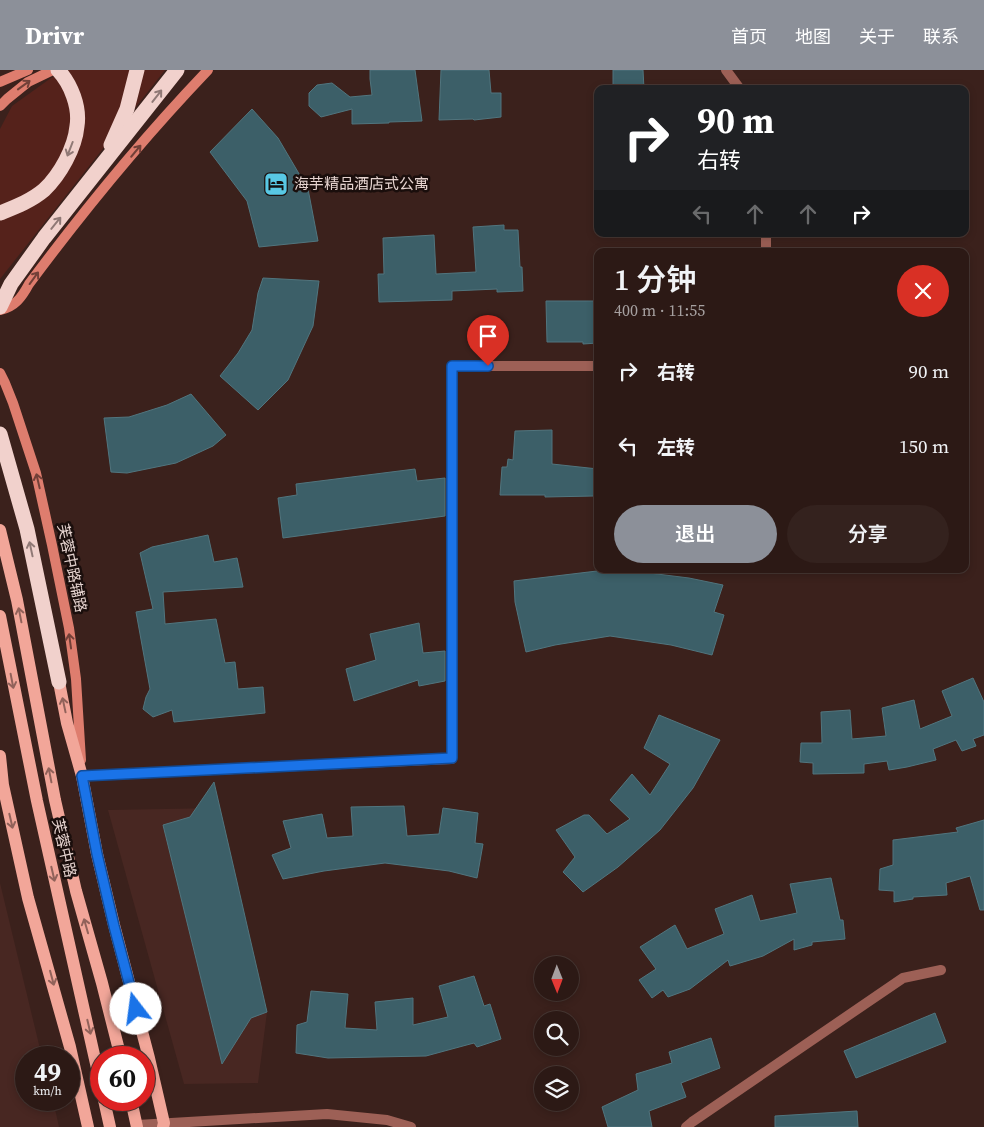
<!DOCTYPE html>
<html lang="zh">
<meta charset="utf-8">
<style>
body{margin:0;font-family:"Source Serif 4","Noto Sans SC",serif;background:#34221e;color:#f1f3f6;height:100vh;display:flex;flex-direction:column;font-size:19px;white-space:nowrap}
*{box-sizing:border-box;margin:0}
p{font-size:16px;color:#a6a0a0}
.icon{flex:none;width:28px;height:28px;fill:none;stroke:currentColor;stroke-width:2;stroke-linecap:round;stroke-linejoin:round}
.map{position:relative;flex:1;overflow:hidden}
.panel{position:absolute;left:594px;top:178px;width:375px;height:325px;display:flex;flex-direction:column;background:#2c1915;border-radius:10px;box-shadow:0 2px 8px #0003,0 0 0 1px #483834}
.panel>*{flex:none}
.guide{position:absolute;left:594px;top:15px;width:375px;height:152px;border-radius:10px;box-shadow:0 2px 8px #0003,0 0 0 1px #483834;background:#202124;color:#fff;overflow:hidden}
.needle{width:32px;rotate:179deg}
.controls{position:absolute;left:534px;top:886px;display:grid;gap:10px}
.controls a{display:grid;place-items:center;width:45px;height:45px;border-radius:50%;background:#2c1915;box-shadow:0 2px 8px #0003,0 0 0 1px #483834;font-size:25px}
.speed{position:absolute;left:15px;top:976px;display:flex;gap:10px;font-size:25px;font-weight:700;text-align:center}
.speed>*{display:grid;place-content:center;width:65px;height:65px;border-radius:50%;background:#2c1915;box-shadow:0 2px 8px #0003,0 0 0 1px #483834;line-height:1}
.speed small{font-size:12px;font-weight:400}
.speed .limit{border:8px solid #d22;background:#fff;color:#111}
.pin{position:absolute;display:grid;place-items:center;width:42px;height:42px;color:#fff;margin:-51px -21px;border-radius:50% 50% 50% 0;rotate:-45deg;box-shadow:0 0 5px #0007}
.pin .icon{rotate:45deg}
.me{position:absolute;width:55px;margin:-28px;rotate:345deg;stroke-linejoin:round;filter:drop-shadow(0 0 4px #0008)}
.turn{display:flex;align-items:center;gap:18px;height:105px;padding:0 20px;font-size:22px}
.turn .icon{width:65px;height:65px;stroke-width:2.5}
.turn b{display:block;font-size:35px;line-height:42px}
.lanes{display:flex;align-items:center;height:48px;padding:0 20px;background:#0003;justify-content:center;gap:25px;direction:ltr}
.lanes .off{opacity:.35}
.round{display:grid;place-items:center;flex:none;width:52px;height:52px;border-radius:26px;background:#34221e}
.head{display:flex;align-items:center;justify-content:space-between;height:85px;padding:0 20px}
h1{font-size:30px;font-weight:600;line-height:38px}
.action{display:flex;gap:10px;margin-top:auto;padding:10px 20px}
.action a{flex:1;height:58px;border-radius:30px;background:#8c9099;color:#fff;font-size:20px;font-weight:600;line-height:58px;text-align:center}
.action a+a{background:#34221e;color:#f1f3f6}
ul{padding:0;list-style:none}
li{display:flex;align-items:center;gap:15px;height:75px;padding:0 20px}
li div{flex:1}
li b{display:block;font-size:19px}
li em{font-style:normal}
header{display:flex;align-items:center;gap:30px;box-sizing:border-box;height:70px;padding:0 25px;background:#8c9099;color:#fff}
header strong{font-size:24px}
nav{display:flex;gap:28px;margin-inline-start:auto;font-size:18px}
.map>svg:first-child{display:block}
.built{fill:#482722}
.green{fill:#55221b}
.building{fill:#3c5f68;stroke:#51757e}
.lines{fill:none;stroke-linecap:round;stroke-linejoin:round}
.street{stroke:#9d6056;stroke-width:10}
.secondary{stroke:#de7d6e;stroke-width:10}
.primary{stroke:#f2a699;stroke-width:12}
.highway{stroke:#f1d1cc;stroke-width:15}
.oneway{stroke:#724038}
.oneway2{stroke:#907976}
.oneway3{stroke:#91625a}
.route-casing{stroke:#114b97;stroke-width:12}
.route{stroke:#1a73e8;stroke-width:9}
.labels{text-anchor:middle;stroke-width:5;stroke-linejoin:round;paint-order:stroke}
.poi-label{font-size:15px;fill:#e5d3cf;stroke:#1a0e0c;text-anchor:start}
.street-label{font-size:15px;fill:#e5d3cf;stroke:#1a0e0c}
</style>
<header>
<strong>Drivr</strong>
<nav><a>首页</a><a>地图</a><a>关于</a><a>联系</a></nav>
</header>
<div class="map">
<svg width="984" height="1057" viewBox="0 0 984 1057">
<rect width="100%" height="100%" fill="#3b211c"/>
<!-- built -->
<g class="built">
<path d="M220,738l47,204 -9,71 -74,1 -76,-274z"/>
<path d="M0,813l42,174 -16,1v42h27l6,27h-59z"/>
</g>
<!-- green -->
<path class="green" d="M69,0h96l-165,209v-150l12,-23 39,-28z"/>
<!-- building -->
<g class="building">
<path d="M370,0h45l7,51 -33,1v1l-37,1v-15l-31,8 -12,-11v-13l8,-8 15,-2 18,14 22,-2 -2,-16z"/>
<path d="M441,0h48l2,23h10v24l-27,3 -1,-1 -34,1z"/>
<path d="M613,0h30l1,19h-31z"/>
<path d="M252,39l26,29 30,51 10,52 -59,6 -12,-46 -37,-49z"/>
<path d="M504,155v5h14l2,37h2l1,24 -26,1v-3l-45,2v9l-73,2 -1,-28h6l-1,-36 51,-3 2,39 40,-2 -3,-45z"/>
<path d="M263,208l56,3 -6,45 -25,54 -30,30 -38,-34 18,-23 14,-23 6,-37z"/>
<path d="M546,231h50v10h2v32l-15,1v-2h-36z"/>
<path d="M191,324l35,41 -13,11 -37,17 -49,10 -16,-1 -7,-54 25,-1 38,-12z"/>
<path d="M552,360v34l46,5v24h-4v3l-49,1v-2h-45l2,-28h5l1,-8 5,1 2,-29z"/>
<path d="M415,399l2,12 28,-3v38l-162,22 -5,-40 19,-3 -1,-11z"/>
<path d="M208,465l6,27 23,-4 6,29 -80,5 2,32 51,-5 9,44 10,-1 3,27 25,-2 2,26 -91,9 -2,-12 -19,7 -10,-8 3,-12 4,-8 -14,-77 17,-3 -13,-56 12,-6z"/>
<path d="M597,501l44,1 48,6 34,7 -9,27 10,3 -12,40 -41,-10 -61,-9 -55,9 -29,7 -11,-50 -1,-21z"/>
<path d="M419,553l4,30 22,-2v30l-26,5 -1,-6 -64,21 -8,-32 30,-9 -6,-26z"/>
<path d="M973,608l11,24v33l-11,4 3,7 -14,5 -6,-11 -23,9 3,11 -29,7 -18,3 -2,-9 -23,3v9l-51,1v-11l-13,-1 1,-19h21l-1,-31 29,-2 2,29 34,-3 -4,-28 32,-8 6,29 32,-13 -10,-25z"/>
<path d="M659,645l61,25 -27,48 -33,42 -42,37 -35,25 -20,-20 12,-15 -19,-27 28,-15h5l18,19 23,-15 -20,-19 22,-26 18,21 20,-31 -26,-16z"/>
<path d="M214,712l53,230 -16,6 -29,46 -59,-239 27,-8z"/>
<path d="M404,736l3,30 32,-2 4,-26 35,5 -3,30 8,1 -6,34 -28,-7 -64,-8 -61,8 -41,8 -11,-24 19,-7 -8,-27 39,-7 5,24 26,-2 -2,-29z"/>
<path d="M984,750v90h-4l-10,-34 -24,7 1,12 -34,2v2l-19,3v-11l-15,-1 1,-21 13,-4v-25l65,-8 -2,-4z"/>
<path d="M831,808l9,42h3l2,19 -33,3v3l-18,5v-11l-31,17 -33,10 -2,-6 -38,29 -22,8 -5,-7 -11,8 -13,-18 17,-11 -16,-22 35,-22 12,24 37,-15 -9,-25 37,-14 8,26 37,-8 -7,-29z"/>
<path d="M474,906l10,30 6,-2 11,35 -24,8 -3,-4 -48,13 -98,2 -32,-5 1,-28 10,-3 4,-31 37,3 -3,34 32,2 -2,-28 38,-4v27l35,-8 -9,-31z"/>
<path d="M935,943l11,29 -90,36 -12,-27z"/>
<path d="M711,968l9,30 -39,15 5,14 -37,14 3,16h-44l-6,-20 36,-17 -2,-16 36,-11 -3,-11z"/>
<path d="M857,1041l1,16h-83v-11z"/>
</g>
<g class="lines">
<!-- street -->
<g class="street">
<path d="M726,0l14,19"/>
<path d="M766,181v-17"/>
<path d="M82,706l370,-17v-393h146"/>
<path d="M137,1055l190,-11 60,6 24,7"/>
<path d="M686,1057l6,-5 211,-144 38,-8"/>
</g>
<!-- secondary -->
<g class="secondary">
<path d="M0,12l28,-12"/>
<path d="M0,36l7,-7 21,-17 25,-12"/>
<path d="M0,240c15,-3 22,-13 29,-26 55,-74 115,-147 179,-214"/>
<path d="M0,303l5,10 8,20 23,70 16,72 17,83 7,51 5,81"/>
</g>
<!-- primary -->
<g class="primary">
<path d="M0,460l17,70 38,200 21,91 26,92 19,75"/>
<path d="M0,546l37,185 64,285"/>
<path d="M59,612l8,41 15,53 15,78 17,71 35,133 15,65 -1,4"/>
<path d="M0,686l3,29 25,113 42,149 18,80"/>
<path d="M104,1030l6,27"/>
<path d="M131,1030l6,27"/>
</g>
<!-- highway -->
<g class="highway">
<path d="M111,75l16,-36 10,-39"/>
<path d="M0,143c15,-6 31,-12 44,-23 16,-15 31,-42 33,-64 3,-19 -6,-42 -19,-56"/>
<path d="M0,237l11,-23 33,-46 133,-168"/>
<path d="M0,364l27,95 32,153"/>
</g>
</g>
<!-- one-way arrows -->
<defs><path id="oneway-shaft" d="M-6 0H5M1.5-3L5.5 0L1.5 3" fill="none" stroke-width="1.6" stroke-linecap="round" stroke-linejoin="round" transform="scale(1.25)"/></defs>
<g class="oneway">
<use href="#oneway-shaft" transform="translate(24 15) rotate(-36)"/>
<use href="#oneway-shaft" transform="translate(136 81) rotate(-50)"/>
<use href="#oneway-shaft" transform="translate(34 208) rotate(-54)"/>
<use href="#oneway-shaft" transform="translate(38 411) rotate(-103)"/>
<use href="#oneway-shaft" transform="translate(70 571) rotate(-98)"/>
</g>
<g class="oneway2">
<use href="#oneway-shaft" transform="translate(157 26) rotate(-52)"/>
<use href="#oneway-shaft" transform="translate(70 79) rotate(111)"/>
<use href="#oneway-shaft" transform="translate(56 153) rotate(-51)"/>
<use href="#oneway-shaft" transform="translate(31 479) rotate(-102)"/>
</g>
<g class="oneway3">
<use href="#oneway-shaft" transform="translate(20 545) rotate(-101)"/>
<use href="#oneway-shaft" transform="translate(12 611) rotate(79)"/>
<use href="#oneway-shaft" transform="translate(64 635) rotate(-102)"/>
<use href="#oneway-shaft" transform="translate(50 705) rotate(-101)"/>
<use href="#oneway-shaft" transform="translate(11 751) rotate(77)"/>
<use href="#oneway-shaft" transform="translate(53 804) rotate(77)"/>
<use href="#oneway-shaft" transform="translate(86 856) rotate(-106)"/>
<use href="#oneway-shaft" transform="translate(52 908) rotate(75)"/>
<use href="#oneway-shaft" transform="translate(89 957) rotate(77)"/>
</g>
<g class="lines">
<!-- route casing -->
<g class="route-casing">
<path id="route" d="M136,939l-22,-83 -17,-72 -15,-78 370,-18v-392h36"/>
</g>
<!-- route -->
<use href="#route" class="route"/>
</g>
<!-- icons -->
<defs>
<g id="hotel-square" transform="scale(1.25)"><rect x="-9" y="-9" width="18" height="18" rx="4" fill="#58c8e4" stroke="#1a0e0c"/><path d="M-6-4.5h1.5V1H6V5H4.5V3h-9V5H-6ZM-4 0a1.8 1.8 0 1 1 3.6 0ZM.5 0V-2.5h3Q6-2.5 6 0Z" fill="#111"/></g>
</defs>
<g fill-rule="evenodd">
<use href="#hotel-square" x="276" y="114"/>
</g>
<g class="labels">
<!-- poi labels -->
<g class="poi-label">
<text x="294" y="119">海芋精品酒店式公寓</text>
</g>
<!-- street labels -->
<g class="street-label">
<text transform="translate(72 498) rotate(78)" y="5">芙蓉中路辅路</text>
<text transform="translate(64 778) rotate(77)" y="5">芙蓉中路</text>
</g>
</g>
</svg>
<div class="controls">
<a><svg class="needle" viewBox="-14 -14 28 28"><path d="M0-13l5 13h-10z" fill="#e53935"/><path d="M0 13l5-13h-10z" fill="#a6a0a0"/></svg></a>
<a><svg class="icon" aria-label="search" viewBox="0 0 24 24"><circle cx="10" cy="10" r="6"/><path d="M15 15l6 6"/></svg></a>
<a><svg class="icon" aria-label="layers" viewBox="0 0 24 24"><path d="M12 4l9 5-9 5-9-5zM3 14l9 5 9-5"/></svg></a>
</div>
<div class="speed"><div>49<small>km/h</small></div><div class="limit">60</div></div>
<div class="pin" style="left:488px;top:296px;background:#d93025"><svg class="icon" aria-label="arrive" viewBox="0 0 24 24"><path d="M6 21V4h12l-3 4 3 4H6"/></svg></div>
<svg class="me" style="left:136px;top:939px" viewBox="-20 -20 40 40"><circle r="19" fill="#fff"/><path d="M0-13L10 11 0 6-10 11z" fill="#1a73e8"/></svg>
<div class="guide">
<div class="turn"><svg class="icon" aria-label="right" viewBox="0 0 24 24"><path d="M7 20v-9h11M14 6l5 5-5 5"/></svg><div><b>90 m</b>右转</div></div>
<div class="lanes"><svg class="icon off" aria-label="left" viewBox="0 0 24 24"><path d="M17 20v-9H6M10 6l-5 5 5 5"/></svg><svg class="icon off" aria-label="ahead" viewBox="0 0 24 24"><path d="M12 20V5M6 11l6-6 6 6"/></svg><svg class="icon off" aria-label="ahead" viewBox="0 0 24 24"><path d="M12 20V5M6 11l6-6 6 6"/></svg><svg class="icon" aria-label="right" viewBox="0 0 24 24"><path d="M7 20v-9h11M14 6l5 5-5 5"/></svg></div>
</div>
<section class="panel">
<div class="head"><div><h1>1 分钟</h1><p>400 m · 11:55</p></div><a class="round" style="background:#d93025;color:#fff"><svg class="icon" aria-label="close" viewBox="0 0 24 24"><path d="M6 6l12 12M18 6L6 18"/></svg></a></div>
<ul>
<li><svg class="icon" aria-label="right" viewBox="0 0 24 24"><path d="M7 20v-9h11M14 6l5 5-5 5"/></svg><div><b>右转</b></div><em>90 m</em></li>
<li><svg class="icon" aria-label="left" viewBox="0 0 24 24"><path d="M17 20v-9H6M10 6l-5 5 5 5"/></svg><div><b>左转</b></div><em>150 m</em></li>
</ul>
<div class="action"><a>退出</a><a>分享</a></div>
</section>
</div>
